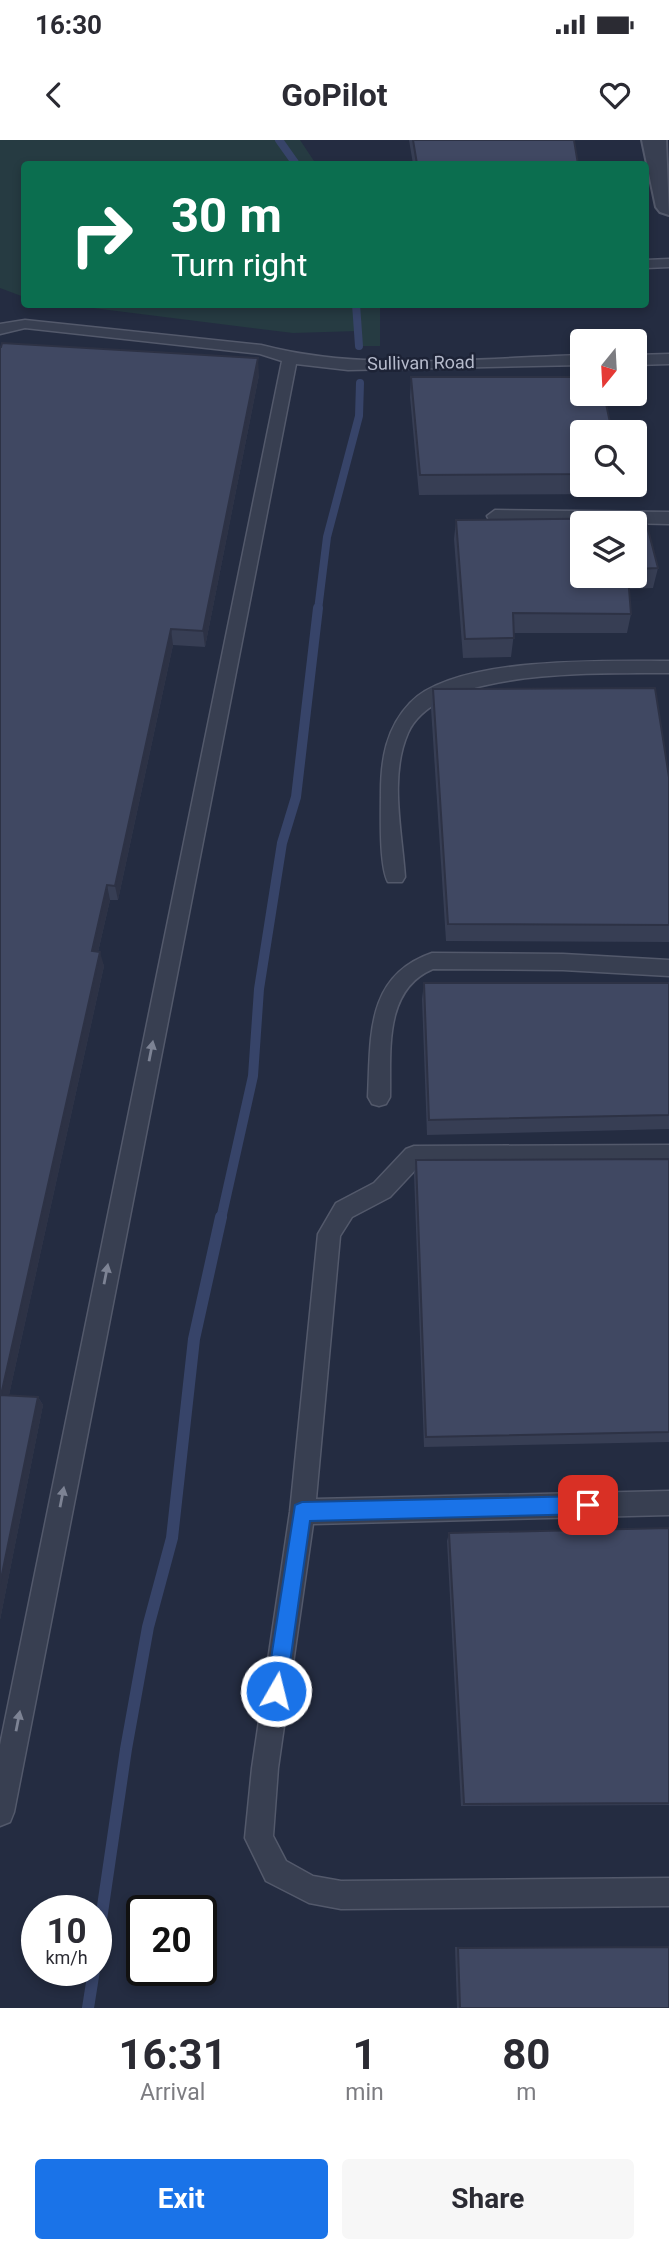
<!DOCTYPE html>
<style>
body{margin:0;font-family:Roboto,sans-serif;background:#f7f7f7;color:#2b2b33;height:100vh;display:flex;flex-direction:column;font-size:26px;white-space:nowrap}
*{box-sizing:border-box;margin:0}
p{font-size:23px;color:#7c7c81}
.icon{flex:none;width:38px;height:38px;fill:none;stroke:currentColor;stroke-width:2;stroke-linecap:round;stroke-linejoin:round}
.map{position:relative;height:1868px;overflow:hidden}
.panel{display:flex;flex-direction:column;background:#fff;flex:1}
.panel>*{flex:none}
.guide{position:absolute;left:21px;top:21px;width:628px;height:147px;border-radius:7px;box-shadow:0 4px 10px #0003;background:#0b6e4f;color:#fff;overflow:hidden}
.needle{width:46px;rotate:198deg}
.buttons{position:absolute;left:570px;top:189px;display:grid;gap:14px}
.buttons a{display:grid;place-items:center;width:77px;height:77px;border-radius:7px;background:#fff;box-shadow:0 4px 10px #0003;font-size:35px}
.speed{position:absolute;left:21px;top:1755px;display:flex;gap:14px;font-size:35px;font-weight:700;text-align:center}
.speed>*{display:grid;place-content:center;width:91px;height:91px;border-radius:50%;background:#fff;box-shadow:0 4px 10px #0003;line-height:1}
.speed small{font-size:18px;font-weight:400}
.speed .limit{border:4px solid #111;border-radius:10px;background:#fff;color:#111}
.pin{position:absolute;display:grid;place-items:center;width:60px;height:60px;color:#fff;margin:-30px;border-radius:14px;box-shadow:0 4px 10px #0006}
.me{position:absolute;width:77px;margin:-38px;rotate:8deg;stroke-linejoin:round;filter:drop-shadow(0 0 5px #0008)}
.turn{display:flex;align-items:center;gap:24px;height:147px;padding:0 35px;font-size:32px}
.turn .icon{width:91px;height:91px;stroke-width:2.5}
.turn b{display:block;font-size:49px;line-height:60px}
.eta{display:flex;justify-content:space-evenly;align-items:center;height:119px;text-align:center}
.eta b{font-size:42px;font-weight:700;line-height:49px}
.action{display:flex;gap:14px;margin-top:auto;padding:14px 35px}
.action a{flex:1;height:80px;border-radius:7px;background:#1a73e8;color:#fff;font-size:28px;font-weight:700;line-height:80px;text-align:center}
.action a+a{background:#f7f7f7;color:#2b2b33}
.status{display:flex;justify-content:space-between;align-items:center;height:49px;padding:0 35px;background:#fff;direction:ltr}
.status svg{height:19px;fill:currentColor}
header{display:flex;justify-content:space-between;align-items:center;height:91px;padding:0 35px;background:#fff;font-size:32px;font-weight:700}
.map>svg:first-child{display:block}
.green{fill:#263b42}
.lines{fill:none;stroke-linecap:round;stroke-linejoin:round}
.stream-far2{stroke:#374469;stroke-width:8}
.stream-far1{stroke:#374469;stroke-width:10}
.stream{stroke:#374469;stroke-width:12}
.service-casing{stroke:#53596b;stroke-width:3}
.minor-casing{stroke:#53596b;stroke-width:4}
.service{fill:#383f51;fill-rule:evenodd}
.minor{fill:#383f51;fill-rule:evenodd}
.wall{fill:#373e54;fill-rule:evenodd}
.shaded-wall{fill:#2d3245}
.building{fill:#404862;stroke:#2d3245;stroke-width:2}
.oneway{fill:#7d8394}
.route{fill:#1a73e8;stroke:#114b97;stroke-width:2}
.labels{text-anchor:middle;stroke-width:5;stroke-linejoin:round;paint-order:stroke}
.far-street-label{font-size:18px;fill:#b5bacb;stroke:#1d2336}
</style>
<div class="status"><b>16:30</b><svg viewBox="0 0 49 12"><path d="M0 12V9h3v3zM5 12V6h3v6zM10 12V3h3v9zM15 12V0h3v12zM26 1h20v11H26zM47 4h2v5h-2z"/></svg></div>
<header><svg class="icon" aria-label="back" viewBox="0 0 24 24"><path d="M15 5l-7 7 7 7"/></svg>GoPilot<svg class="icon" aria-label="heart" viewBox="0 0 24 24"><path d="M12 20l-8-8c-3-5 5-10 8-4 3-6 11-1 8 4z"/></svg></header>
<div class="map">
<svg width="669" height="1868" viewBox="0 0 669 1868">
<rect width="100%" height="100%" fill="#242c41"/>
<!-- green -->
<g class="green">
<path d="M0,0h300l16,24h-292v133l-24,-9z"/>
<path d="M69,165h311v41h-21l-1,-15 -65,2z"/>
</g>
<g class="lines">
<!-- stream-far2 -->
<g class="stream-far2">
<path d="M279,0l17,24"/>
<path d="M356,164l3,42"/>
<path d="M318,470l9,-73 32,-121 1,-33"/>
</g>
<!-- stream-far1 -->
<path class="stream-far1" d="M221,1079l32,-143 6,-87 23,-146 14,-46 22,-189"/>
<!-- stream -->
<g class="stream">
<path d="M96,1814l30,-205 22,-122 24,-89 22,-199 27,-122"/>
<path d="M88,1868l6,-38"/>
</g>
<!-- service casing -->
<g class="service-casing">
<g id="service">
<path d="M669,119v8l-23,1v-8z"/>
<path d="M25,180l236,25c103,27 216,13 322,10v10l-235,5 -52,-6 -282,1448 -4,10 -10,4v-81l282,-1384 -22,-7 -235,-26 -25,6v-10z"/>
<path d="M669,214v10l-34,1v-10z"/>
<path d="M495,370l174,2v12l-180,-4 -2,-4z"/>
<path d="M669,521v12c-63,1 -232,-7 -261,60 -19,43 -6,99 -3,144l-3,5h-14c-9,-17 -7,-68 -7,-90 0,-32 5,-64 29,-89 45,-47 196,-42 259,-42z"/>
<path d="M432,813l131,1 106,6v16l-106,-6 -130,-1c-50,21 -42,83 -43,128l-4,7 -7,2 -7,-2 -4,-7c3,-60 -3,-121 64,-144z"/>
<path d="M669,1005v20l-250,1 -29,31 -38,20 -12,19 -24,263 353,-8v24l-356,9 -35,244 -5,68 13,25 27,15 28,5 328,-3v28l-328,3 -32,-6 -43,-22 -21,-43 7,-70 38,-256 28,-278 18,-31 38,-20 32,-34 8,-3z"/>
</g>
</g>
<!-- minor casing -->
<g class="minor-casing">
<path id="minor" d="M642,0h24l3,75 -9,-3 -4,-5z"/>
</g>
<!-- service -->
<use href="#service" class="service"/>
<!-- minor -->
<use href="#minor" class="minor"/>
</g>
<!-- wall -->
<g class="wall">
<path d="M409,0h165l4,24h-165z"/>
<path d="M0,207l259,28 -54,272 -32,-2 -55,255h-8l-12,52 6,14 -95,429 29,2 5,8 -43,215z"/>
<path d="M411,237l172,55v53h35l-1,9 -198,1 -9,-98z"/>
<path d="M645,378l13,50 -5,20 -24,1 2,25 -4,19h-113l-3,24 -48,1 -9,-119 2,-19zM583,383h52v53h-52z"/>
<path d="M433,549l236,88v165l-223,-1 -15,-233z"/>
<path d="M424,843h245v146l-242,6 -5,-136z"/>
<path d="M669,1019v283l-245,5 -10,-273 2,-14z"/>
<path d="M669,1388v277l-208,1 -14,-265 2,-8z"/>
<path d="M455,1807h214v61h-212z"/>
</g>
<!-- shaded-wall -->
<g class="shaded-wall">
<path d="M258,218l1,17 -54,272 -2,-16z"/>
<path d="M171,489l2,16 -55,255 -3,-14z"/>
<path d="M107,745l3,15 -15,65 -3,-14z"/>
<path d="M100,812l4,14 -97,438 -6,-9z"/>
<path d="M38,1257l5,8 -43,215v-36z"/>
</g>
<!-- building -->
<g class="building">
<path d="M413,0h161l4,24h-161z"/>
<path d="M2,203l256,15 -55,273 -32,-2 -56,257 -8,-1 -15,66 8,1 -99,443 37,2 -38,187v-1237h1z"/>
<path d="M411,237h172v17h21l8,38h-29v42l-163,1z"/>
<path d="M645,378l13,50 -23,1v-46h-52v53h45l3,38 -118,-1 1,25 -49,1 -9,-119z"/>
<path d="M655,548l14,89v148l-221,-1 -15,-235z"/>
<path d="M424,843h245v132l-240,5z"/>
<path d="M669,1019v273l-243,5 -10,-277z"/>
<path d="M669,1388v275l-205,1 -15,-271z"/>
<path d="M669,1807v61h-209l-2,-60z"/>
</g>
<!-- one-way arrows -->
<defs><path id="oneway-solid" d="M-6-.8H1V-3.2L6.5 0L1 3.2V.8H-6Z" transform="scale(1.75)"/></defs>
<g class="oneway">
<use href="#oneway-solid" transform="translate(151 911) rotate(-79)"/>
<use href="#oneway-solid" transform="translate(106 1134) rotate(-79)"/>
<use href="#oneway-solid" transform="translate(62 1357) rotate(-79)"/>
<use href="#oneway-solid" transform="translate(18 1581) rotate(-79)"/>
</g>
<!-- route -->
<path class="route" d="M588,1356l7,2 2,7 -2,7 -7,2 -278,7 -24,170 -3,7 -7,3 -7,-3 -3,-7 29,-186 7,-3z"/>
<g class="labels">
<!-- far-street labels -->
<g class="far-street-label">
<text transform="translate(421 223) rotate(-1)" y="6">Sullivan Road</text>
</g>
</g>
</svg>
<div class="buttons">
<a><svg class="needle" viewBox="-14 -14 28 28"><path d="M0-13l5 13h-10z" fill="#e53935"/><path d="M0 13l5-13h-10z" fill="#7c7c81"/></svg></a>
<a><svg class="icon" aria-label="search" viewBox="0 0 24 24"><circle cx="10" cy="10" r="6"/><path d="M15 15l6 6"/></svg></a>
<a><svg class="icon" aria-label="layers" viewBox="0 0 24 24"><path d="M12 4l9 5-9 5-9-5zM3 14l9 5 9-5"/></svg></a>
</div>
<div class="speed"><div>10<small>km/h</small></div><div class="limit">20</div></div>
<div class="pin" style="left:588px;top:1365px;background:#d93025"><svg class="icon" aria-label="arrive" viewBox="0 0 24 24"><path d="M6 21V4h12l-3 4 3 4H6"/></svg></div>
<svg class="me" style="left:276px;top:1551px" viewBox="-20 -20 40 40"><circle r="17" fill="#1a73e8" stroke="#fff" stroke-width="3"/><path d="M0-11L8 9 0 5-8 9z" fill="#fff"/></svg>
<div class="guide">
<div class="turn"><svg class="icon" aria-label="right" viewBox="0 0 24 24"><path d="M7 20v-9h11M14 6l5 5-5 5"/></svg><div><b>30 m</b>Turn right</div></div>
</div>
</div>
<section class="panel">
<div class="eta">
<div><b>16:31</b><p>Arrival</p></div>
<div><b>1</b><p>min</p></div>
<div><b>80</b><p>m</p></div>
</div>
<div class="action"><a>Exit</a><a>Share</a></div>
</section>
